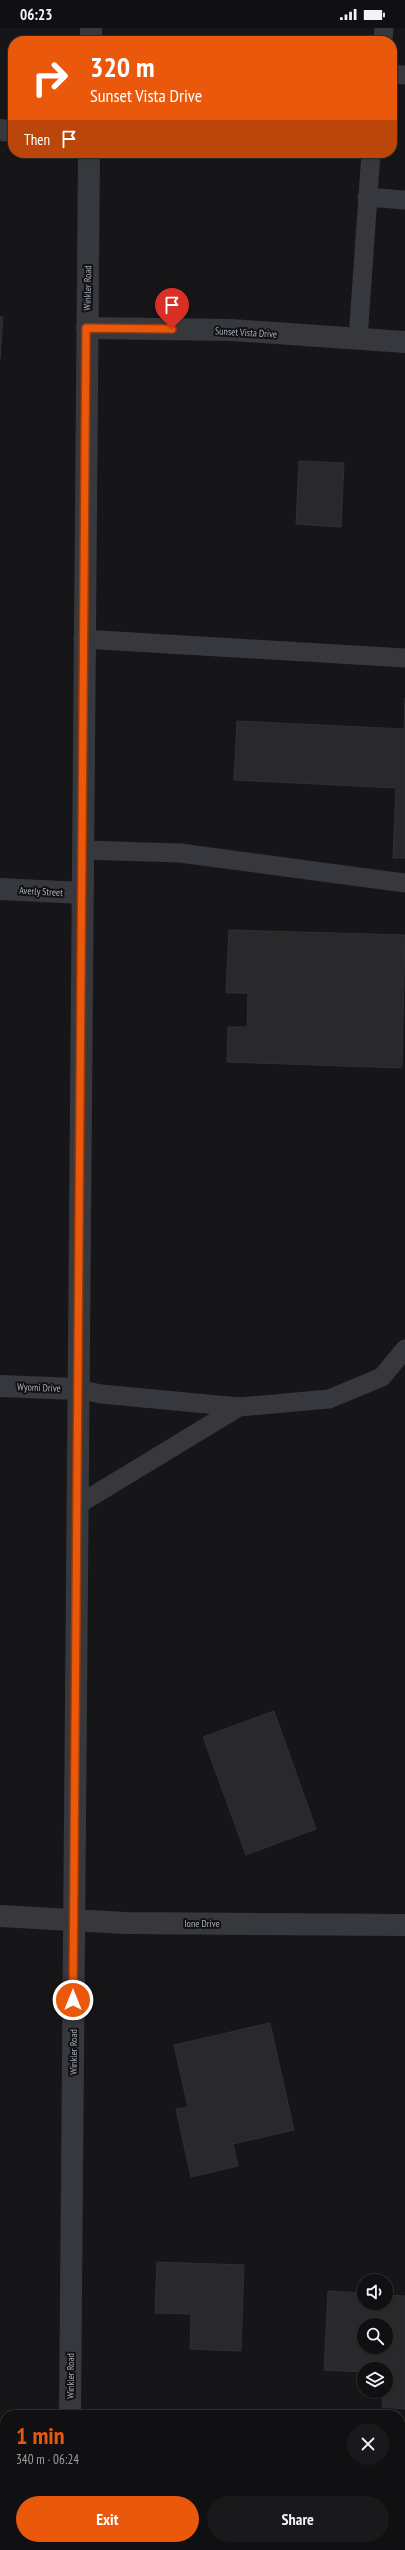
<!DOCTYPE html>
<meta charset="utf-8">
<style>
body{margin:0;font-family:"PT Sans Narrow",sans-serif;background:#19191b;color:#f1f3f6;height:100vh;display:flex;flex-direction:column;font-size:15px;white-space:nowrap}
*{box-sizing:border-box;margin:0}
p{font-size:13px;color:#9c9d9f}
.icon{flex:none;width:22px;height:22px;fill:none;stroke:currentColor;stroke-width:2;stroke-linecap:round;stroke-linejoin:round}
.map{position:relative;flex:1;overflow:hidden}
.drawer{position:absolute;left:0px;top:2382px;width:405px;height:140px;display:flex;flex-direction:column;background:#101012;border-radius:16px 16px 0 0;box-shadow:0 1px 3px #0004,0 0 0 1px #303032}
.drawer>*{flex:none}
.hud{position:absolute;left:8px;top:8px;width:389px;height:122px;border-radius:16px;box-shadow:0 1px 3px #0004,0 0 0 1px #303032;background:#ea580c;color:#fff;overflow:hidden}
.tools{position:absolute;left:357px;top:2246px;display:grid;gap:8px}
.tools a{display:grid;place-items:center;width:36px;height:36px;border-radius:50%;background:#101012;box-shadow:0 1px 3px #0004,0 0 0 1px #303032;font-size:20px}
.pin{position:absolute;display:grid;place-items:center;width:34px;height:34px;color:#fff;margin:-41px -17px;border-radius:50% 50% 50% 0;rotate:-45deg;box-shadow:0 0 4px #0007}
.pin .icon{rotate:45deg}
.me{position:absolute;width:44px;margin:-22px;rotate:0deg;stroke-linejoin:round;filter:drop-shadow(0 0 3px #0008)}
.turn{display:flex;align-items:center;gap:14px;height:84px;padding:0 16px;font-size:18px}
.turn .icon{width:52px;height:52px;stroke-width:2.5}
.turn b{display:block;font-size:28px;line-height:34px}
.then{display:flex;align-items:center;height:38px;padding:0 16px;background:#0003;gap:8px;font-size:15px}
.round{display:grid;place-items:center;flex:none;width:42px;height:42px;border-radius:21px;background:#19191b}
.head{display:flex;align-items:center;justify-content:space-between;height:68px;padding:0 16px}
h1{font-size:24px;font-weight:700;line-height:30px;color:#ea580c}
.primary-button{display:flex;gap:8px;margin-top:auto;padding:8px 16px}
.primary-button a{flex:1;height:46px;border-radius:24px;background:#ea580c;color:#fff;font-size:16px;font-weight:700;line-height:46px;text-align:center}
.primary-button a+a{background:#19191b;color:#f1f3f6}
.status{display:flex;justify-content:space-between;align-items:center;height:28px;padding:0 20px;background:#101012;direction:ltr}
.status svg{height:11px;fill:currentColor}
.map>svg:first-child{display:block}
.building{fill:#29292c;stroke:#303034;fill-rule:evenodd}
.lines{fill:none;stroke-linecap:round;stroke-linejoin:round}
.service{stroke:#37383d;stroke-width:19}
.minor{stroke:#37383d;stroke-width:22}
.tertiary{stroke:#37383d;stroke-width:22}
.route-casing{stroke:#983908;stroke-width:10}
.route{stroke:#ea580c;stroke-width:7}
.labels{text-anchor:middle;stroke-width:4;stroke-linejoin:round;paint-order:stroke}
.street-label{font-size:10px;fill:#a8adb8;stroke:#111113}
</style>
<div class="status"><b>06:23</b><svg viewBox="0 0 49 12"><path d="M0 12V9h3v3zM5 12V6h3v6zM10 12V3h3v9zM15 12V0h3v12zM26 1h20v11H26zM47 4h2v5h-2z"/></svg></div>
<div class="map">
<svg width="405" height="2522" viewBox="0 0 405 2522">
<rect width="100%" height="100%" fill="#161618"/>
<!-- building -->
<g class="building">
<path d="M0,289h3l-3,42z"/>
<path d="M299,433l45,2 -3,64 -45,-3z"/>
<path d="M405,670v160h-12l3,-70 -162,-8 3,-59 167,8z"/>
<path d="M229,902l176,5 -3,133 -175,-6 1,-35h19l1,-34h-22z"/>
<path d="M274,1683l42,118 -70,26 -43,-118z"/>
<path d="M270,1995l24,107 -61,14 5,22 -47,11 -15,-68 12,-2 -14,-62z"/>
<path d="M157,2234l87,3 -3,86 -51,-2 1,-35 -36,-1z"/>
<path d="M328,2263l36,2v10h22v-8l19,1v113l-23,-2 1,-16h3v-22h-22v3l-40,-2zM364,2297h22v22h-22z"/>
<path d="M217,2518l46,4h-47z"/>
</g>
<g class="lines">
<!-- service -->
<g class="service">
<path d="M383,13l1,-13"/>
<path d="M392,46l13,1"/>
<path d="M367,169l38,3"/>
<path d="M358,311l13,-186"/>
<path d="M83,611l322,19"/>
<path d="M83,822l97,3 225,30"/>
<path d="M77,1361l24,5 138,13 90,-8 53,-22 23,-28"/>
<path d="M76,1478l163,-99"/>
</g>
<!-- minor -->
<g class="minor">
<path d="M0,102l13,1"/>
<path d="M87,300l145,2 173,12"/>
<path d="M0,861l82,4"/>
<path d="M0,1358l77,3"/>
<path d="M0,1888l125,7 280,2"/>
<path d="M0,2426l5,1"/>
<path d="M400,2453h5"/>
</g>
<!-- tertiary -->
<g class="tertiary">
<path d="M91,13v-13"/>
<path d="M70,2387l19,-2262"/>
<path d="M69,2522v-5"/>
</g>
</g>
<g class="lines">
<!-- route casing -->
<g class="route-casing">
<path id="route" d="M73,1972l13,-1672 86,1"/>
</g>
<!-- route -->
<use href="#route" class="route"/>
</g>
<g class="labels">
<!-- street labels -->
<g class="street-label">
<text transform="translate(87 260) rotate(-89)" y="4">Winkler Road</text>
<text transform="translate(246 304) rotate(3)" y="4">Sunset Vista Drive</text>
<text transform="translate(41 863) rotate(3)" y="4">Averly Street</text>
<text transform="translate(39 1359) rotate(2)" y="4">Wyomi Drive</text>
<text x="202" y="1899">Ione Drive</text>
<text transform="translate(73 2024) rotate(-90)" y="4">Winkler Road</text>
<text transform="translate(70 2348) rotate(-90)" y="4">Winkler Road</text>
</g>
</g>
</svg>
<div class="tools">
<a><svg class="icon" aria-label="sound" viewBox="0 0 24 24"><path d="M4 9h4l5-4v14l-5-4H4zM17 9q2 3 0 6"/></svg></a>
<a><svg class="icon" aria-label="search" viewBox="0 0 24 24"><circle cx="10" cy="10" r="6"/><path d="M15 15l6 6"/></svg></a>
<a><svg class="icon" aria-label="layers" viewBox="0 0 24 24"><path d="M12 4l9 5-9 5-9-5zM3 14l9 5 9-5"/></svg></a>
</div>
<div class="pin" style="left:172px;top:301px;background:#d93025"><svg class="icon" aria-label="arrive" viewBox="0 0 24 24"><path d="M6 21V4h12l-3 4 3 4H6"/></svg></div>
<svg class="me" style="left:73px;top:1972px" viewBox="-20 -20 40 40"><circle r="17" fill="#ea580c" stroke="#fff" stroke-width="3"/><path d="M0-11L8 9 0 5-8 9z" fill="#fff"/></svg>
<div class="hud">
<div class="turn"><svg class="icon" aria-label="right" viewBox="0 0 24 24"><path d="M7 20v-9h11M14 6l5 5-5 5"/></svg><div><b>320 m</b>Sunset Vista Drive</div></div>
<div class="then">Then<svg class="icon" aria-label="arrive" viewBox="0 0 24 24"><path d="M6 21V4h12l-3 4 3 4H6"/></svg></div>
</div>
<section class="drawer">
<div class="head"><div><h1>1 min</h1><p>340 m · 06:24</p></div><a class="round"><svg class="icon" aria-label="close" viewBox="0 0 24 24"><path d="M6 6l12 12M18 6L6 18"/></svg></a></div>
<div class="primary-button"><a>Exit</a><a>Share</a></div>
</section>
</div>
